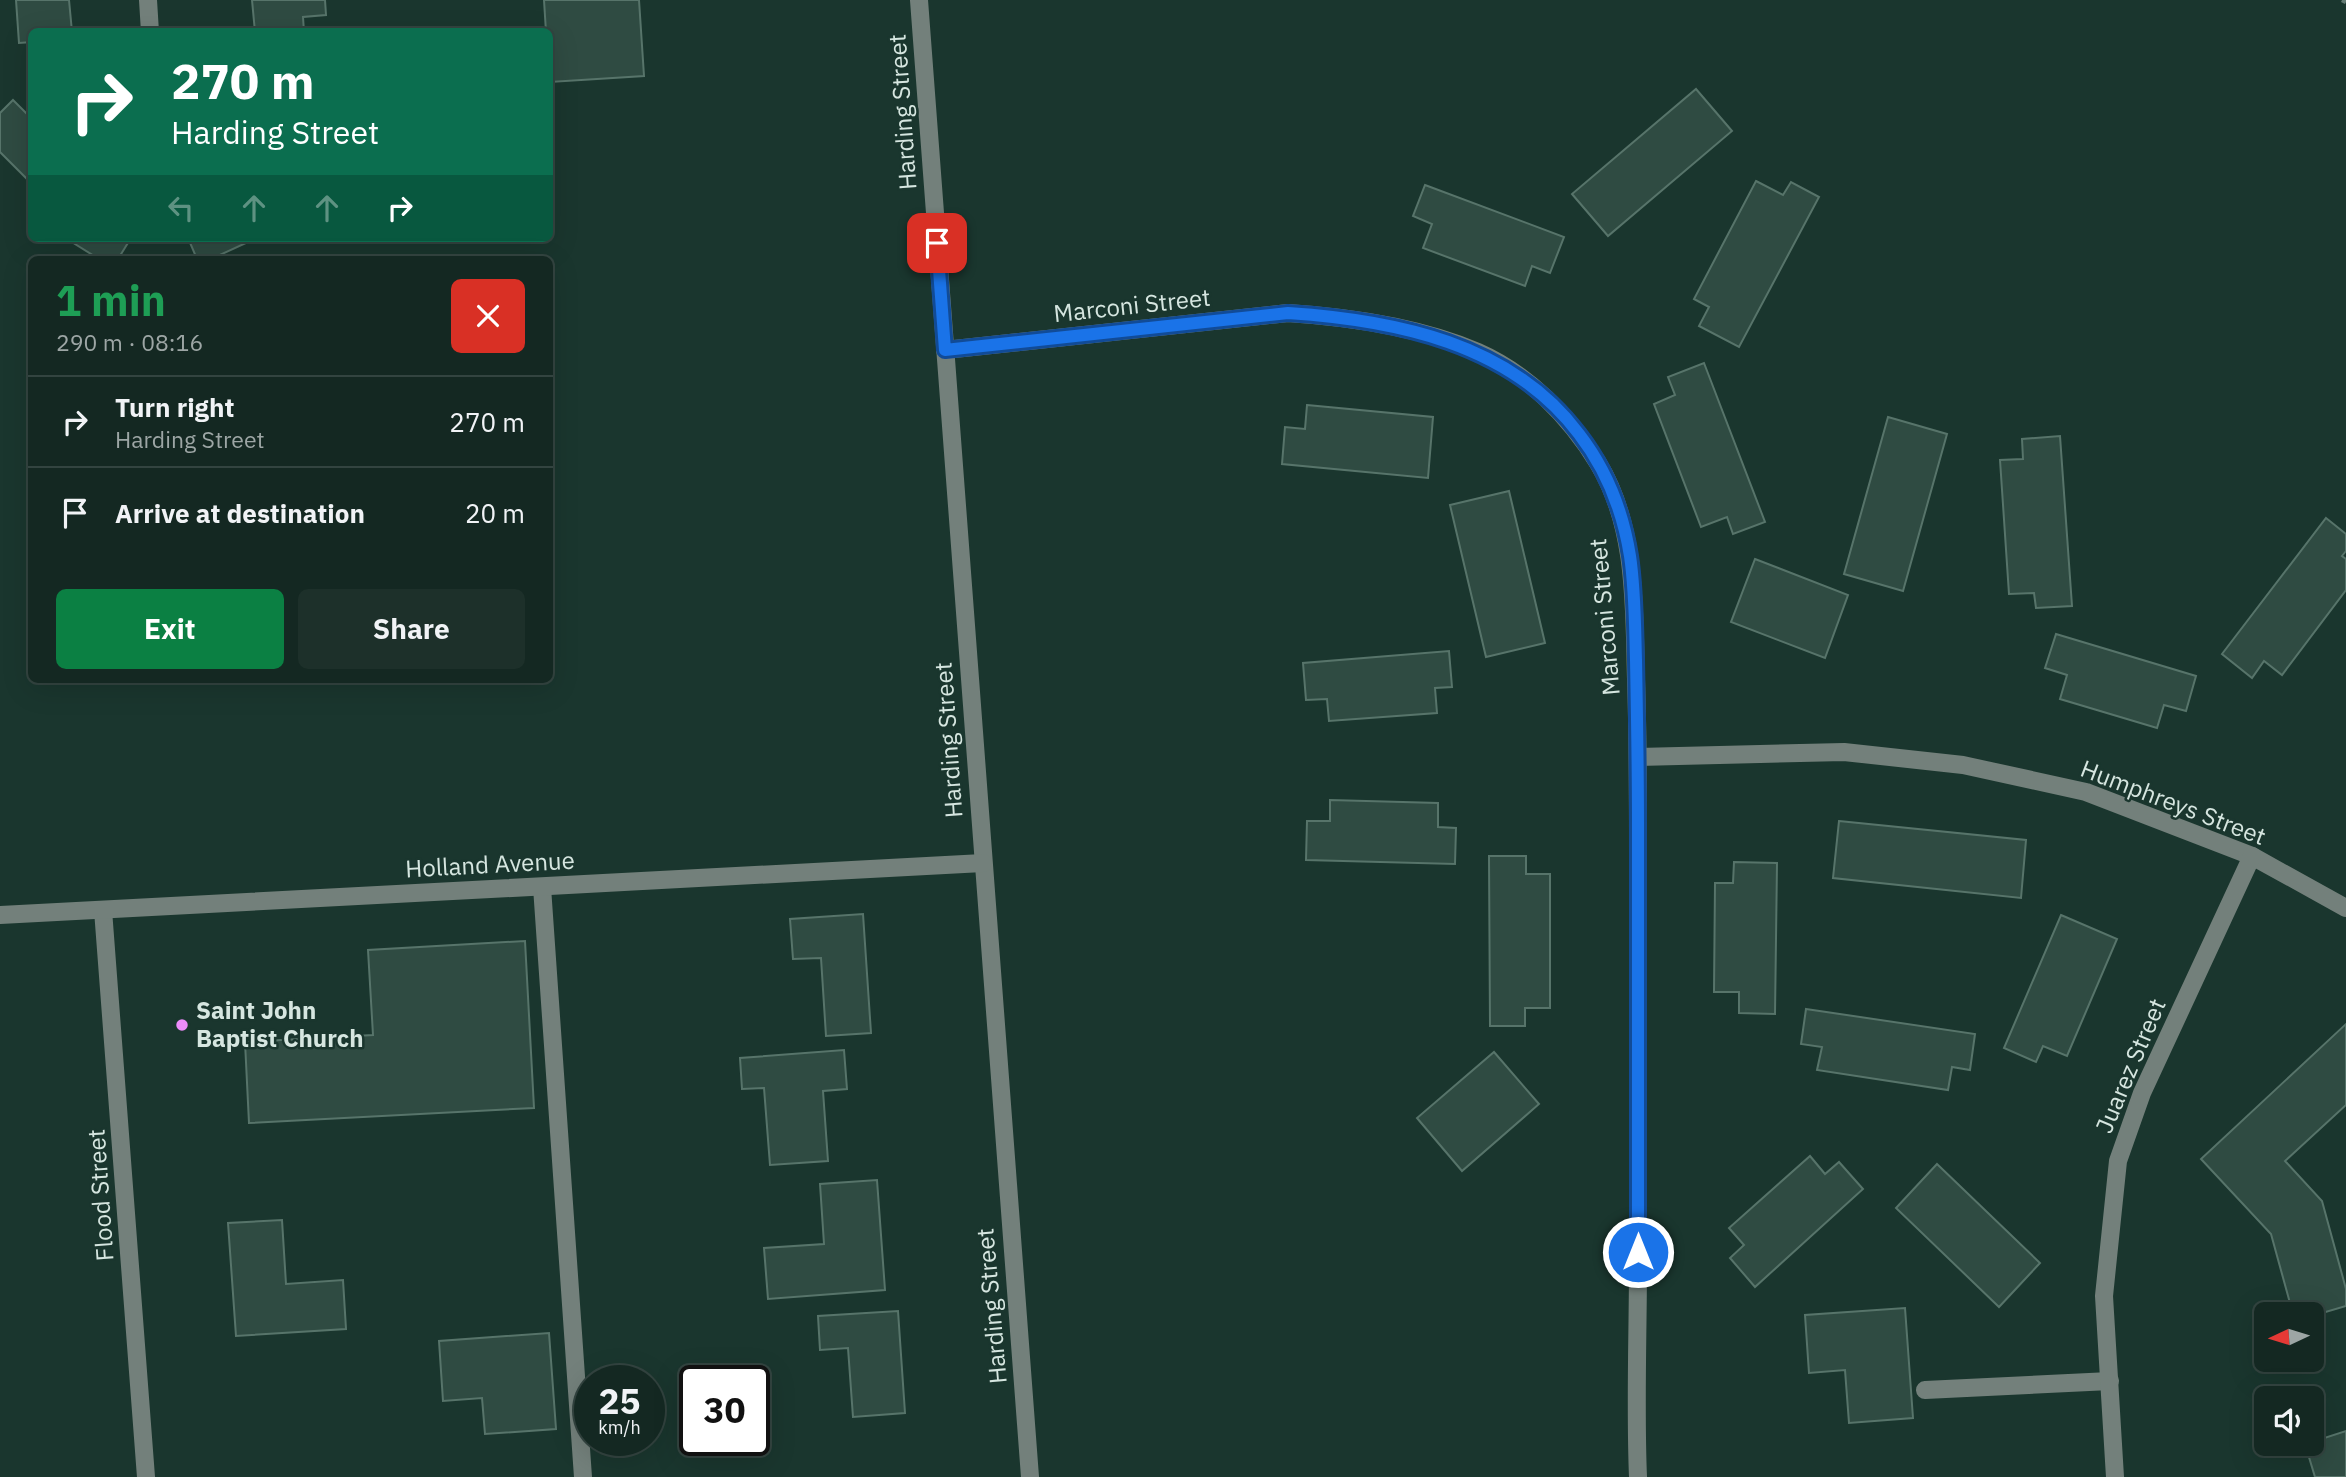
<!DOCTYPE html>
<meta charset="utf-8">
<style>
body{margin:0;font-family:"IBM Plex Sans",sans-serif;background:#1d302a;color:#f1f3f6;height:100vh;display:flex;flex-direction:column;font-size:26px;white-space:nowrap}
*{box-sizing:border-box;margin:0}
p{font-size:23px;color:#9da6a5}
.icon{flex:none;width:38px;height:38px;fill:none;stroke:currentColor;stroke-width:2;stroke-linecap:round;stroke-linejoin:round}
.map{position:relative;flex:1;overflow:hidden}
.details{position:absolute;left:28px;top:256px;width:525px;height:427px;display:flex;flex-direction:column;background:#142822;border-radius:10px;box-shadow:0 7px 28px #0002,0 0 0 2px #334440}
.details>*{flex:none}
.top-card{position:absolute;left:28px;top:28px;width:525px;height:214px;border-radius:10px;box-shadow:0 7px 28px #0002,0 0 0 2px #334440;background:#0b6e4f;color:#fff;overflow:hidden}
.needle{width:46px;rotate:266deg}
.buttons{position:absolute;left:2254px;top:1302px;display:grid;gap:14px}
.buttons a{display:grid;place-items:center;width:70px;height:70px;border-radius:10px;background:#142822;box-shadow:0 7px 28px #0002,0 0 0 2px #334440;font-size:35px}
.speed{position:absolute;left:574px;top:1365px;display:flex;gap:14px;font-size:35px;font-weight:700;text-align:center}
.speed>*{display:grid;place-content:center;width:91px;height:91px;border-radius:50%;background:#142822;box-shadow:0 7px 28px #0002,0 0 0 2px #334440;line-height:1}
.speed small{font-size:18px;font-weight:400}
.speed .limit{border:4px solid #111;border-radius:10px;background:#fff;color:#111}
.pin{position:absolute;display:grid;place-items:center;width:60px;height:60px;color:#fff;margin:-30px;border-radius:14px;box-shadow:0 4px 10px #0006}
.me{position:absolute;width:77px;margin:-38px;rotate:0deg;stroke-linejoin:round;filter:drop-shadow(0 0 5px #0008)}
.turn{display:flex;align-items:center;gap:24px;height:147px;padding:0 28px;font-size:32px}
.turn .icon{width:91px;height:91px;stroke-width:2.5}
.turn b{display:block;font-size:49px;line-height:60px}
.lanes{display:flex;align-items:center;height:66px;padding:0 28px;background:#0003;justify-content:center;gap:35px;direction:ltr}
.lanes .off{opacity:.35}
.round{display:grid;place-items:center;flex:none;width:74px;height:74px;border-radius:10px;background:#1d302a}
.overview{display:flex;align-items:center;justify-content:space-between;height:119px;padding:0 28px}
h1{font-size:42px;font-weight:700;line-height:52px;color:#1e9e55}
.action{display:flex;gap:14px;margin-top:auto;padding:14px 28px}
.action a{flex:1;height:80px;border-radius:10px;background:#0b8043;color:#fff;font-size:28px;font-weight:700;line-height:80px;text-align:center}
.action a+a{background:#1d302a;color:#f1f3f6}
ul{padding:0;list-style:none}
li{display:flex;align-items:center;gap:21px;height:91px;padding:0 28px;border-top:2px solid #334440}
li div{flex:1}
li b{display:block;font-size:26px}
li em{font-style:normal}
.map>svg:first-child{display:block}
.building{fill:#2f4b42;stroke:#57746a;stroke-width:2}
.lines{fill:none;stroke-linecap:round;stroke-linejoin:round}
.path{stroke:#647b74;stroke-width:4.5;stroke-dasharray:5 3.5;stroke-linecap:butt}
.minor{stroke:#73807b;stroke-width:18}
.route-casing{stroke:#114b97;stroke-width:18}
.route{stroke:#1a73e8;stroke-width:12}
.poi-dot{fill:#ec8cfa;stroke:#1a362e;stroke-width:2.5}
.labels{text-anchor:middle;stroke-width:5;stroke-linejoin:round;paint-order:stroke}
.street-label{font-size:24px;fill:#d6e6e0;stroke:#1a362e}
.poi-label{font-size:24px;font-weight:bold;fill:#d6e6e0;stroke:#1a362e;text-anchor:start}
</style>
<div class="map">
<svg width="2346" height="1477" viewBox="0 0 2346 1477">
<rect width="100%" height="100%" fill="#1a362e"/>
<!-- building -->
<g class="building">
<path d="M16,0h53l3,32h-40v10l-13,1z"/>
<path d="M252,0h73l1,15 -23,2 1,15h-49z"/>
<path d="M544,0h95l5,76 -94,6v-50h-4z"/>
<path d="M1696,89l36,42 -124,105 -36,-42z"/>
<path d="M13,100l19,19v57l-4,4 -28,-28v-39z"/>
<path d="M1756,181l27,14 8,-13 28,15 -80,150 -40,-21 10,-19 -15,-8z"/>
<path d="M1425,185l139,52 -14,36 -18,-7 -7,20 -102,-38 9,-24 -19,-8z"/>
<path d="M131,238l-13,21h-19l-32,-20z"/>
<path d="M188,238h69l-46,21h-14z"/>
<path d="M1704,363l61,159 -32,12 -6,-17 -26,10 -47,-123 21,-9 -7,-18z"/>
<path d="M1307,405l126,12 -5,61 -146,-14 3,-37 20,2z"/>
<path d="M1888,417l59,17 -44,157 -59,-17z"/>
<path d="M2060,436l12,170 -36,2 -2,-15 -25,1 -9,-134 23,-1 -1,-20z"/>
<path d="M1509,491l36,152 -59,14 -36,-152z"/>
<path d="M2326,518l20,16v17l-4,5 4,3v31l-64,85 -18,-14 -12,17 -30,-24z"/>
<path d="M1755,559l93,36 -23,63 -94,-36z"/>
<path d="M2056,634l140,42 -10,35 -22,-6 -7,23 -97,-29 7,-24 -22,-7z"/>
<path d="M1449,651l3,36 -17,1 2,25 -108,8 -2,-22 -21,1 -3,-37z"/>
<path d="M1330,800l108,3v24l18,1 -1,36 -149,-4 1,-39h23z"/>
<path d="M1839,821l187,19 -5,58 -188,-20z"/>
<path d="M1489,856h37v18h24v134h-25v18h-35z"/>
<path d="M1734,862l43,1 -2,151 -36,-1v-21h-25l1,-109h18z"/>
<path d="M863,914l8,119 -45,3 -5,-78 -28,1 -3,-40z"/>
<path d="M2061,915l56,24 -50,117 -24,-10 -7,16 -32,-14z"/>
<path d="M525,941l9,167 -285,15 -4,-81 128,-7 -5,-85z"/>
<path d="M1806,1009l169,25 -5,36 -18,-3 -4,23 -131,-20 5,-23 -21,-3z"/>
<path d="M2346,1024v81l-61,56 37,40 24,88v17l-34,10 -19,-2 -22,-80 -70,-75z"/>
<path d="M844,1050l3,39 -24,2 5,70 -58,4 -6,-77 -22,1 -2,-31z"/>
<path d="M1494,1052l45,52 -77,67 -45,-53z"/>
<path d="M1810,1156l15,18 14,-12 24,27 -108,98 -25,-29 14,-13 -15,-17z"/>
<path d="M1937,1164l103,99 -41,44 -103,-99z"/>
<path d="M877,1180l8,110 -117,9 -4,-51 60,-4 -4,-60z"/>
<path d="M282,1220l4,64 57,-4 3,49 -110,7 -8,-113z"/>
<path d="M1905,1308l8,110 -64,5 -4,-53 -36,3 -4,-58z"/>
<path d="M898,1311l7,102 -52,4 -5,-69 -28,2 -2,-34z"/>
<path d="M549,1333l7,96 -71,5 -3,-36 -39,3 -4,-60z"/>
<path d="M2346,1431v46h-31l-10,-33h7v-2z"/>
</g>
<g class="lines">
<!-- path -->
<path class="path" d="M2342,0l4,2"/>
<!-- minor -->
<g class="minor">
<path d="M148,0l2,32"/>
<path d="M919,0l111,1477"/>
<path d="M945,350l343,-37c61,4 134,15 190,39 50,22 92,65 120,111 39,64 36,145 38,216 2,58 2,116 2,174 0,136 0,273 0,409 0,71 -3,144 0,215"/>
<path d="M1638,757l206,-5 119,13 123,27 166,64 94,52"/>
<path d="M542,887l41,590"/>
<path d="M103,910l43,567"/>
<path d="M0,915l983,-52"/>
<path d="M1925,1390l185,-9"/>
<path d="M2115,1477l-11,-181 14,-135 24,-68 110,-237"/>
</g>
</g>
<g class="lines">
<!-- route casing -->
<g class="route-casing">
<path id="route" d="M937,243l8,107 343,-37c107,7 223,30 291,121 27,35 44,78 51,122 5,33 5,70 6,104 1,54 2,108 2,162 0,144 0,287 0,430"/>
</g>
<!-- route -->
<use href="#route" class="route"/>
</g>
<!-- markers -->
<circle class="poi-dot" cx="182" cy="1025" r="7"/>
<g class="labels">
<!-- street labels -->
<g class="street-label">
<text transform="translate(903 112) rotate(-94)" y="8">Harding Street</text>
<text transform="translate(1132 306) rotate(-6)" y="8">Marconi Street</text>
<text transform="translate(1605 617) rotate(-95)" y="8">Marconi Street</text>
<text transform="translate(949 740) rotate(-94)" y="8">Harding Street</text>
<text transform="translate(2173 803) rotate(21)" y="8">Humphreys Street</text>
<text transform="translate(490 865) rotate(-3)" y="8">Holland Avenue</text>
<text transform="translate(2131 1066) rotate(-67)" y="8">Juarez Street</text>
<text transform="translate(101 1195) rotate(-94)" y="8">Flood Street</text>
<text transform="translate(992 1306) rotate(-95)" y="8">Harding Street</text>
</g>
<!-- poi labels -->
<g class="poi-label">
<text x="196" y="1019">Saint John<tspan x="196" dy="28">Baptist Church</tspan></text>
</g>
</g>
</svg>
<div class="buttons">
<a><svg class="needle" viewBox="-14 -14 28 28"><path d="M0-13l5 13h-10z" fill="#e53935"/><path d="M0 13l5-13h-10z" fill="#9da6a5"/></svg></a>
<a><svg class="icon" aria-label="sound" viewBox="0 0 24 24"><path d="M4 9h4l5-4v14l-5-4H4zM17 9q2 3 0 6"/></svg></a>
</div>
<div class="speed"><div>25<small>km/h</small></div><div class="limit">30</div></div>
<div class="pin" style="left:937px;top:243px;background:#d93025"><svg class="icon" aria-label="arrive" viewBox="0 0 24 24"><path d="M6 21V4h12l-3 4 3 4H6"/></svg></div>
<svg class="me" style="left:1638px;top:1252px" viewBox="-20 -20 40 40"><circle r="17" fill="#1a73e8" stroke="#fff" stroke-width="3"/><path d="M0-11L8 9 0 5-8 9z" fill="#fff"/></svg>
<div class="top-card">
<div class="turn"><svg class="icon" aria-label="right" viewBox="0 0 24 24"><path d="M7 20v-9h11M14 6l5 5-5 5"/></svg><div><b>270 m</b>Harding Street</div></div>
<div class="lanes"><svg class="icon off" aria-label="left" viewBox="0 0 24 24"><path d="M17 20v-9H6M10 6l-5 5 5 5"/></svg><svg class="icon off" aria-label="ahead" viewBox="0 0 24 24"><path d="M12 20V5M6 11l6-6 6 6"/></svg><svg class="icon off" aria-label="ahead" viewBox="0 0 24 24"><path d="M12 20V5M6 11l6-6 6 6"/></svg><svg class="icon" aria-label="right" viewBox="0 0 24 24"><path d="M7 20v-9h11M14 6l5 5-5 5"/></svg></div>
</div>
<section class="details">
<div class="overview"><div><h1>1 min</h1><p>290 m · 08:16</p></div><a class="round" style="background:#d93025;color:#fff"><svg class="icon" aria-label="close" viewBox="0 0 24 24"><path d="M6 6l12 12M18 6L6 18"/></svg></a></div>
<ul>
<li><svg class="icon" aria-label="right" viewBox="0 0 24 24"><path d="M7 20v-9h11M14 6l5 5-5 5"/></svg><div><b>Turn right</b><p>Harding Street</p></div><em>270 m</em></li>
<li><svg class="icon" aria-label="arrive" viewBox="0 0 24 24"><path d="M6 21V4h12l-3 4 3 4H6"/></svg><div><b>Arrive at destination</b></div><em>20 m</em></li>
</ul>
<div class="action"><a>Exit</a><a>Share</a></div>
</section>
</div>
